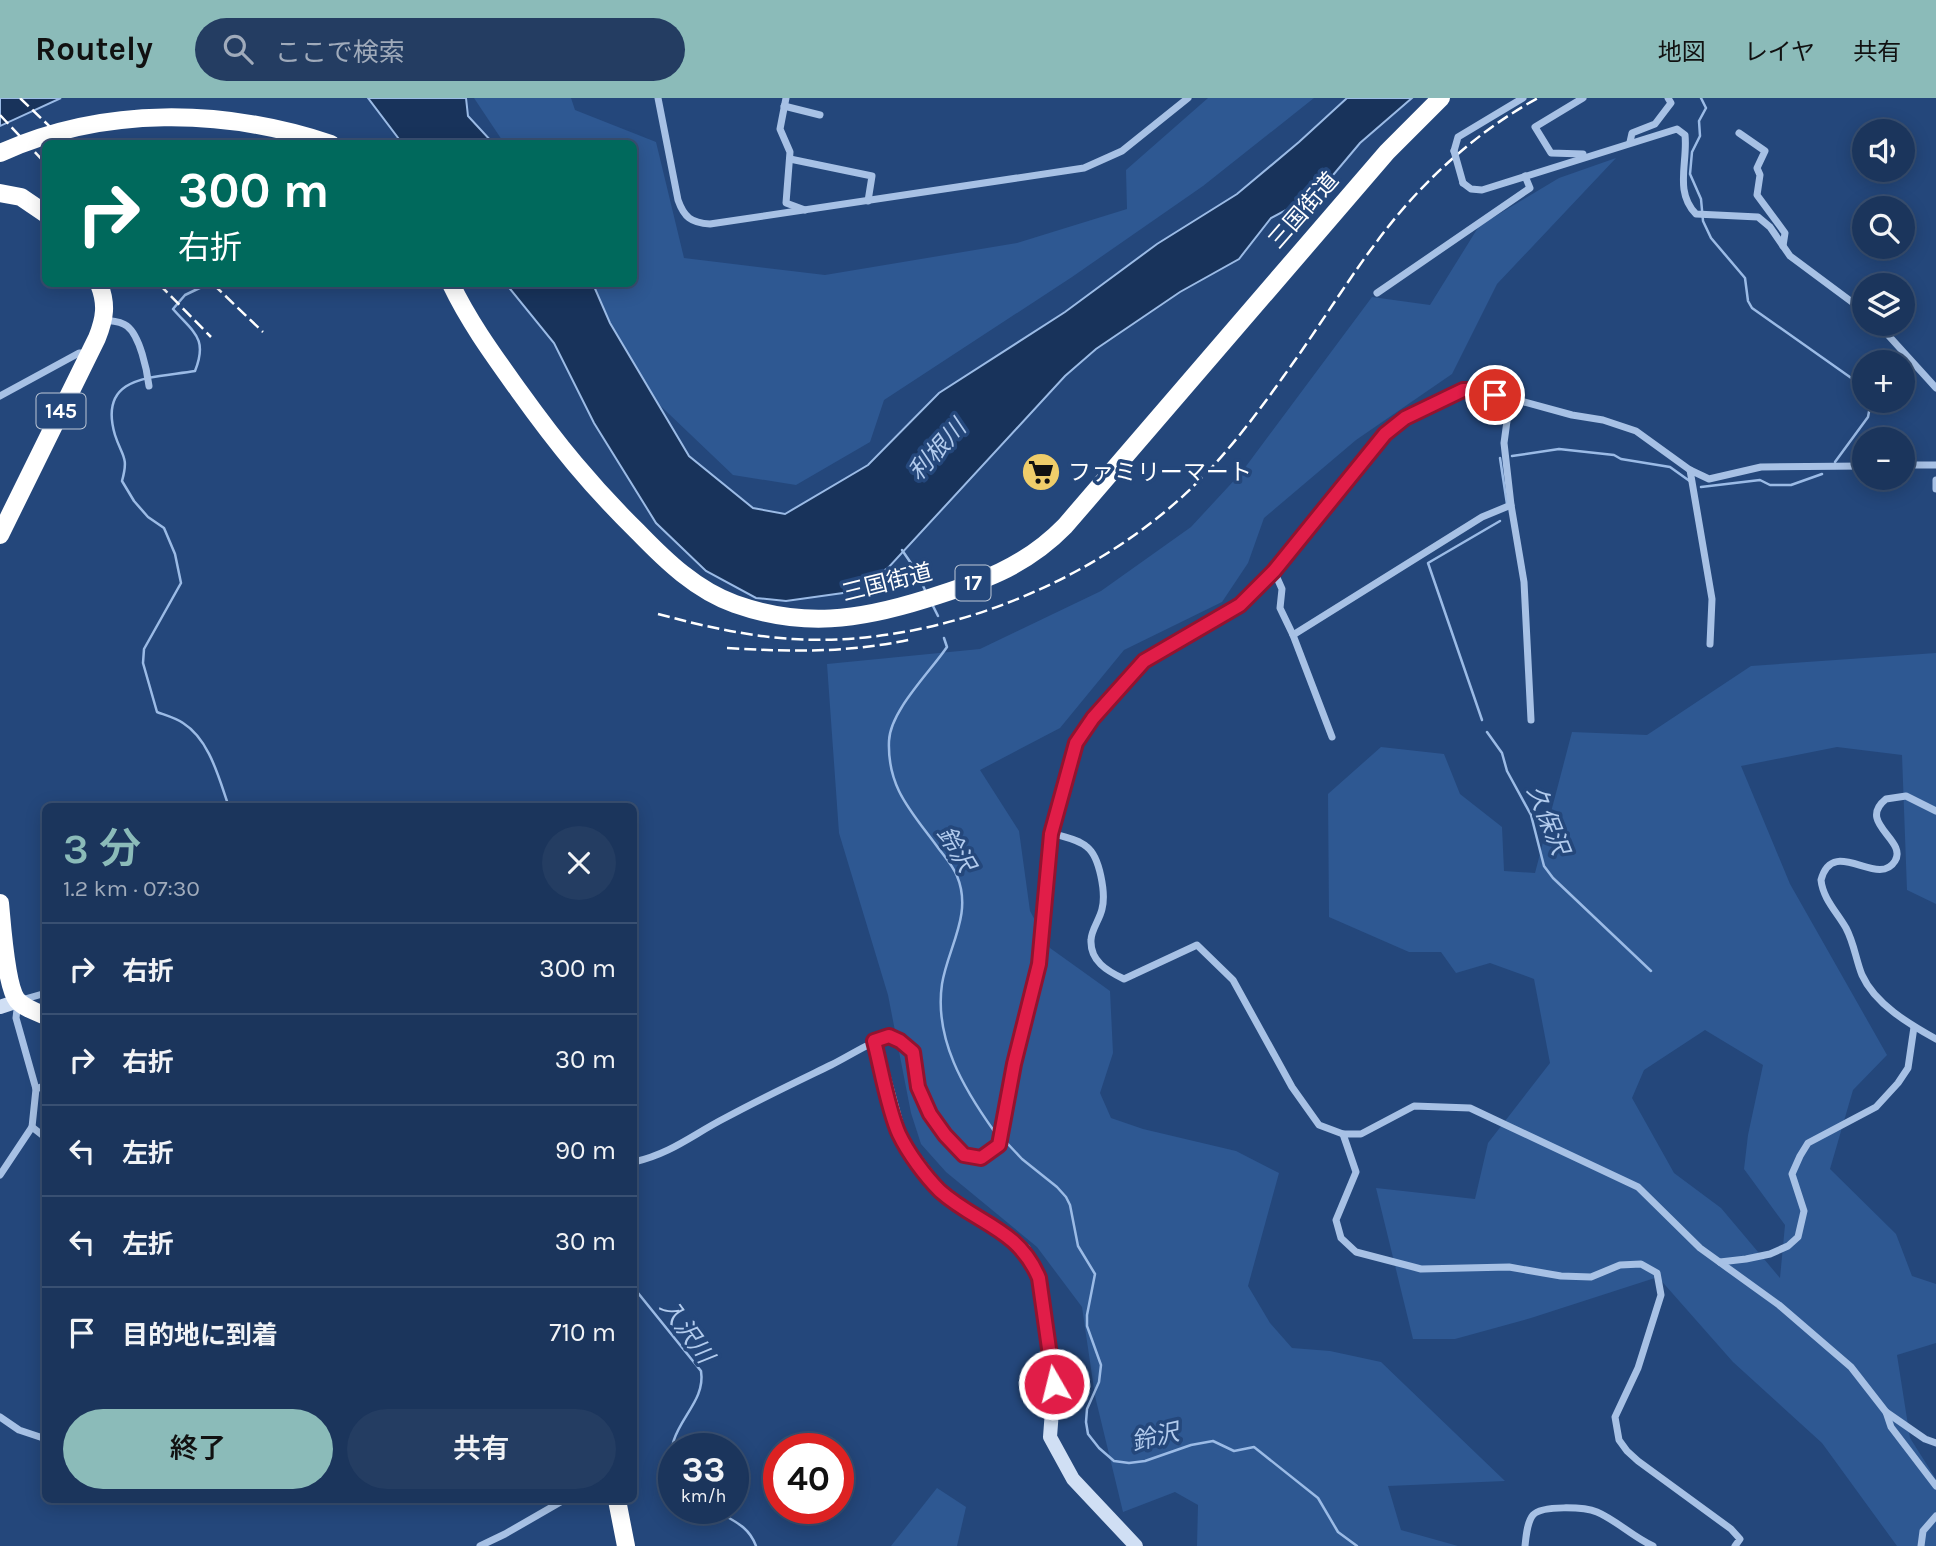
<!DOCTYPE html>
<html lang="ja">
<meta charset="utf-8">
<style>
body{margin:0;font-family:Karla,"Noto Sans JP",sans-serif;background:#243d62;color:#f1f3f6;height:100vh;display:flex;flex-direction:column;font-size:26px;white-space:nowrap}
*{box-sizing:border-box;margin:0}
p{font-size:23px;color:#a0abbb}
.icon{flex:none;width:38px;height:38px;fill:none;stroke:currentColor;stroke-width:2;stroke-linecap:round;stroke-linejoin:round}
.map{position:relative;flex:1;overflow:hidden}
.details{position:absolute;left:42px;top:705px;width:595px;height:700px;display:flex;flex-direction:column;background:#1b355c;border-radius:10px;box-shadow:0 4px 18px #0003,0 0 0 2px #395072}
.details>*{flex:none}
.hud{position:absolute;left:42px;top:42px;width:595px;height:147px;border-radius:10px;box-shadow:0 4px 18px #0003,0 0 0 2px #395072;background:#00695c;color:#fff;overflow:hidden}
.buttons{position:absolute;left:1852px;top:21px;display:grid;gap:14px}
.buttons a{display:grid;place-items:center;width:63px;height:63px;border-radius:50%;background:#1b355c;box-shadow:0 4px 18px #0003,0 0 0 2px #395072;font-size:35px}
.speed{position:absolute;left:658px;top:1335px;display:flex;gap:14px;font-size:35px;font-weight:700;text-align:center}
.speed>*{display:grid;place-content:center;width:91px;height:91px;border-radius:50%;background:#1b355c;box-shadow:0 4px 18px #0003,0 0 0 2px #395072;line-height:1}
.speed small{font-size:18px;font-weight:400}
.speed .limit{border:10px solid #d22;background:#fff;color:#111}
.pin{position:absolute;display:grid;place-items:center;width:60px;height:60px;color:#fff;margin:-30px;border:4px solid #fff;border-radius:50%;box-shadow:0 2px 7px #0007}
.me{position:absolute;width:77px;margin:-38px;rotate:352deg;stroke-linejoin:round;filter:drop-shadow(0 0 5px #0008)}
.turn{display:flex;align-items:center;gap:24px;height:147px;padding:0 21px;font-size:32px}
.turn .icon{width:91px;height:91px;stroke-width:2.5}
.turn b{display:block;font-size:49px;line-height:60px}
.round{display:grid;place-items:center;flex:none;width:74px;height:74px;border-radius:37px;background:#243d62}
.overview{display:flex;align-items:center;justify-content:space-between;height:119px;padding:0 21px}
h1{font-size:42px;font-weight:600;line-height:52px;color:#8bbbb9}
.primary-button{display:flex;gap:14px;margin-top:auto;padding:14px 21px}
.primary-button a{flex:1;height:80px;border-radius:42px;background:#8bbbb9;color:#111;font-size:28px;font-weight:600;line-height:80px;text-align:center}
.primary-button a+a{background:#243d62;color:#f1f3f6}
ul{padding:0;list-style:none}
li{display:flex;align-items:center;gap:21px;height:91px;padding:0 21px;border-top:2px solid #395072}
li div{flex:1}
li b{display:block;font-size:26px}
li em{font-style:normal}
header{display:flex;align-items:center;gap:42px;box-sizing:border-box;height:98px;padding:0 35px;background:#8bbbb9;color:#111}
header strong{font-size:33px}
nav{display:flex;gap:38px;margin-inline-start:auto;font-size:24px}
.search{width:490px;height:63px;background:#243d62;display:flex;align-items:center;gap:18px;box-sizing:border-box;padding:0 24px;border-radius:38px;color:#a0abbb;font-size:26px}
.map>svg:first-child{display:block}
.green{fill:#2e5892;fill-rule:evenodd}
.water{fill:#18335b;stroke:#9bbbe6;stroke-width:2}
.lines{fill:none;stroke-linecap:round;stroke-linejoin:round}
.stream{stroke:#9bbbe6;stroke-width:2.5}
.street{stroke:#a7c1e5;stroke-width:7}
.secondary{stroke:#d0dff4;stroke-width:14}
.highway{stroke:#fff;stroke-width:18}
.rail{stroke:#fff;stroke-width:2.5;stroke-dasharray:12 5;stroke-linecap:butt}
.street-bridge{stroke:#a7c1e5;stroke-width:7}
.route-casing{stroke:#92132f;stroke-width:18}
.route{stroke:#e11d48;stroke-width:12}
.labels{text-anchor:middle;stroke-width:7;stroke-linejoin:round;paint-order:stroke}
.shield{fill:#24477b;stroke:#bdc8d7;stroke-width:2}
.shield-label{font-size:21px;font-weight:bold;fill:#fff}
.street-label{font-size:23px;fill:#fff;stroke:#24477b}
.poi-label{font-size:23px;fill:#fff;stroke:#24477b;text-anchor:start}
.water-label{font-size:24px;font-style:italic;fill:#b2cbed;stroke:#24477b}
</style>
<header>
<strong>Routely</strong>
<div class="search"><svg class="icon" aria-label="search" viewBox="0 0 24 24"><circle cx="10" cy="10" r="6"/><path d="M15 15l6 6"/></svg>ここで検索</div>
<nav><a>地図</a><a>レイヤ</a><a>共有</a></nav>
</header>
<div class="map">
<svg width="1936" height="1448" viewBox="0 0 1936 1448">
<rect width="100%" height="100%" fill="#24477b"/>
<!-- green -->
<g class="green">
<path d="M474,0h97l4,12 81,32 28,116 141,17 192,-32 110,-34 -1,-39 82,-72h106l-111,88 -131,91 -188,123 -14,42 -74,43 -63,-10 -130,-124 -12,-67h43v-140l-130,-1z"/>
<path d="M1616,60l-119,126 -45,90 -96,66 -92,78 -16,45 -26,39 -98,48 -64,78 -80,42 39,61 11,80 20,37 60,43 3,62 -13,40 11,25 32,11 93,22 43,22 -31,113 22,37 22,25 38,3 51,11 124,119 -117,5 13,44 57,16h-261l1,-41 -23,-13 -52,20 -28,-116 -13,-89 -45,-60 -91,-75 -25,-28 -10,-31 -23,-118 -49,-162 -12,-169 153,-15 121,-58 90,-64 50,-54 131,-176 58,8 49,-79 80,-48z"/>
<path d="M1936,555v251l-29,-14 -5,-135 -65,-8 -96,19 49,118 97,171 -34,35 -23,79 66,65 16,42 24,8v59l-39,12 13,83 26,41v67h-39l-75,-103 -89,-81 -75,-85 -127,41 -76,21h-42l-37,-151 99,11 13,-56 62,-80 -16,-84 -44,-16 -34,10 -15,-21h-32l-80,-35 -1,-123 53,-47 63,7 16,40 42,33 2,44 31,2 37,-141 75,3 104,-69zM1705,932l58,35 -15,70 -4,34 41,56 -5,53 -59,-70 -47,-35 -42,-75 12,-28z"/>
<path d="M937,1390l29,19 -9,39h-66z"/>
</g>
<!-- water -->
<g class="water">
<path d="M0,0h61l-61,28z"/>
<path d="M368,0h98l2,18 25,27h-91z"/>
<path d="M1347,0h65l-52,45 -42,50 -47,25 -32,41 -59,33 -84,57 -31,27 -177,192 -45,25 -57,8 -30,-3 -50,-27 -50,-48 -62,-100 -40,-80 -48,-59h87l17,39 79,133 64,52 32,6 83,-49 71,-72 126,-81 92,-68 80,-50 62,-52z"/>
</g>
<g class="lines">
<!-- stream -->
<g class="stream">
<path d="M1701,0l5,10 -7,13 1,15 -8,16 -2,22 11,25 2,22 8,17 34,40 3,23 4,7 112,79"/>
<path d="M208,186l-23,11 -12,14c21,24 35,29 22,62 -41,7 -98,3 -80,64 7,22 14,21 7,46l12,20 14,16 16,11 11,26 6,29 -37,66 -1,14 14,49c8,3 19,6 26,11 27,17 36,56 46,84"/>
<path d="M1512,358l47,-7 55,6 7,4 49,8 21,15"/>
<path d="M1500,360l7,46"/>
<path d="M1835,364l33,-45 3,-16"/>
<path d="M1701,389l59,-7 10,5h21l31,-11"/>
<path d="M902,452l13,19 10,21"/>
<path d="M933,508l5,10"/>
<path d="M944,540l3,9c-17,25 -57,64 -58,94 -2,48 24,72 50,108 6,8 14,17 18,27 16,38 -9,71 -15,108 -8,55 22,105 52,147"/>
<path d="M1482,622l-54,-157 72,-42"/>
<path d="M1487,634l15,21 5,18 24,44 13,51 9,12 98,93"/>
<path d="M1007,1045l15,16 35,28 9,10 4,8 8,41 17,28 -8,41v11l14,39 -2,17 -12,27 -1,13 2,12 11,14 15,13 15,2 16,-2 46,-16 22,-4 21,10 20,-4 64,51 20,34 19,14"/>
<path d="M634,1190l67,83c6,38 -42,56 -27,104"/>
<path d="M712,1410c18,12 36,16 44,38"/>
</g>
<!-- street -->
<g class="street">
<path d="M658,0l20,102c6,17 13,23 32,24l374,-56 38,-17 66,-53"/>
<path d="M786,0l-6,31 10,23 -4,51 19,7"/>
<path d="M784,8l36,9"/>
<path d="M1739,35l26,18 -8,17 3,7 -3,20 28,38 -2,13"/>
<path d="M1630,44l2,-9 23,-9 16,-21 -3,-5"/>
<path d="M1454,53l4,-14 65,-39"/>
<path d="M1583,56l-32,-1 -16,-26 48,-29"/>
<path d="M790,61l82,17 -4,25"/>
<path d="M1463,85l8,6 11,1 195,-61 8,6c3,27 -11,57 11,79l62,3 12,10 20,29 74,55"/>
<path d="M1377,195l153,-105 -5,-12"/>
<path d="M104,222c8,1 17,1 23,6 13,10 20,44 22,60"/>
<path d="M1878,226l58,64"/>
<path d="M0,298l79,-43h8"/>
<path d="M1510,301l-6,44 7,62 13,77 7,138"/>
<path d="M1902,367h34"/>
<path d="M1690,372l22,129 -2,45"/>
<path d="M1936,382v9"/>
<path d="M1274,473l8,18 -2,19 13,27 39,102"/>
<path d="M1293,537l189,-118 29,-12"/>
<path d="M1936,713l-30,-15 -20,3c-30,24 22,41 9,62 -17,28 -62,-26 -74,19 2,19 16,32 25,48 8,15 10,32 16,47 13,29 47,49 74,64"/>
<path d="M1051,735c12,4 27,6 36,14 13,10 19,47 15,62 -2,10 -11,21 -11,31 -1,21 16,31 33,39l73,-34 36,35 59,107 27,38 24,9h18l53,-28 56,2 168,79 62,61 79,57 72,62 35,45 39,27 11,4"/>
<path d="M46,895l-28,8 -2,17 20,71 -4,38 14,11"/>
<path d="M36,991l10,-4"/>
<path d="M1343,1036l13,38 -20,48 5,18 15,14 65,17 88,-2 52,9 30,1 29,-12 21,-1 16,9 4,22 -23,73 -23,49 4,23 8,11 11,10 93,68 9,10 -5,7"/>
<path d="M634,1064c38,-9 58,-27 91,-44 35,-19 71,-36 106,-53 20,-10 37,-22 58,-29 8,4 17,8 22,15 7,10 4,26 8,37 8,24 34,70 62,70l18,-13 15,-81 25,-100 12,-131 25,-90 17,-25 51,-57 96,-56 34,-34 111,-137 20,-16 58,-28h17l92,25 31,5 33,11 54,39 19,9 52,-12 103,-1"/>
<path d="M0,1077l32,-48"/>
<path d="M1720,1164l26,-3 24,-5 18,-8 10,-9 6,-26 -12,-37 8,-18 8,-13 68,-36 22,-24 10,-15 6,-41"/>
<path d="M1886,1314l5,15 45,59"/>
<path d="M0,1319l19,13 27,9"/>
<path d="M480,1448l25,-12 59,-34"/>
<path d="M1525,1448c1,-9 2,-24 8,-31 9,-10 52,-8 64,-3 19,8 36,25 56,34"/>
<path d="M1921,1448l2,-15 13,-15"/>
</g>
<!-- secondary -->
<g class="secondary">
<path d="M0,909l18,-6"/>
<path d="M874,943l25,92 11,19 28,37 23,19 50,30 13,12 15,27 15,107 -4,53 23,42 63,67"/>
</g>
<!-- highway -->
<g class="highway">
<path d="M0,55c104,-47 223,-45 331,-9"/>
<path d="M0,95l21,4 25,17"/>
<path d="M451,186c18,38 43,72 68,107 38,53 72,95 119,141 28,29 58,58 97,72 68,24 124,16 191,-5 54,-17 98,-31 139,-73l322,-374 54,-54"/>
<path d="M0,437l97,-197c8,-20 10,-34 2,-54"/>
<path d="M0,805c2,21 6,83 17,97 7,8 19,12 29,16"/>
<path d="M617,1402l9,46"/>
</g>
<!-- rail -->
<g class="rail">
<path d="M20,0l48,46"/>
<path d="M0,17l46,49"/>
<path d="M159,186l52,53"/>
<path d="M213,186l50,48"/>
<path d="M658,516c45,12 88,22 135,25 131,8 275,-46 374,-129 46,-38 82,-85 116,-133 36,-49 67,-102 105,-150 40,-51 93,-98 150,-129"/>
<path d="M727,550c65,4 121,5 186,-9"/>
</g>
<!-- street-bridge -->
<path class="street-bridge" d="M1454,53l9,32"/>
</g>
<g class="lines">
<!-- route casing -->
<g class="route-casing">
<path id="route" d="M1054,1286l-15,-106c-21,-50 -62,-54 -99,-87 -15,-15 -32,-38 -41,-57 -11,-24 -18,-66 -25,-93l15,-5 11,5 13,11 5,35 12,27 15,21 19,20 17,3 18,-13 15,-81 25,-100 12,-130 25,-91 17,-25 51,-57 96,-56 34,-34 111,-137 20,-16 58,-28h17l15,5"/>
</g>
<!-- route -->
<use href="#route" class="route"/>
</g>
<!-- icons -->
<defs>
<g id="supermarket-disc" transform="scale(2.0125)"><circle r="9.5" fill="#efcd6a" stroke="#24477b"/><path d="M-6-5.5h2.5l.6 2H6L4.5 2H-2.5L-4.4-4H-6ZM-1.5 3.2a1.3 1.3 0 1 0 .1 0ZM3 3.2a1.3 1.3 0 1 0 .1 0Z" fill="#111"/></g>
</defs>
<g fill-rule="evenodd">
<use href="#supermarket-disc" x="1041" y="374"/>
</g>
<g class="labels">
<!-- shield labels -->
<g class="shield">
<rect x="36.5" y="295.5" width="49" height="35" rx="5"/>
<rect x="955.5" y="467.5" width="35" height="35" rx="5"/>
</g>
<g class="shield-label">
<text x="61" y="320">145</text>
<text x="973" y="492">17</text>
</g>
<!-- street labels -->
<g class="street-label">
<text transform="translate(1303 112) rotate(-49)" y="8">三国街道</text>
<text transform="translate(887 484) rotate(-14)" y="8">三国街道</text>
</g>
<!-- poi labels -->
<g class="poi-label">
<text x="1068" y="382">ファミリーマート</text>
</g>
<!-- water labels -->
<g class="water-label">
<text transform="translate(937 352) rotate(-48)" y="8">利根川</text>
<text transform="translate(1548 722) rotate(68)" y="8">久保沢</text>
<text transform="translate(956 751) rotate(59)" y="8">鈴沢</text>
<text transform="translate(687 1233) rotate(54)" y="8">入沢川</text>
<text transform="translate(1155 1339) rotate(-13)" y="8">鈴沢</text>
</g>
</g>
</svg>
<div class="buttons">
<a><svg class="icon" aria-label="sound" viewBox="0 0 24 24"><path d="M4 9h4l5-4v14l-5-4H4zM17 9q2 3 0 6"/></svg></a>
<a><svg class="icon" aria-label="search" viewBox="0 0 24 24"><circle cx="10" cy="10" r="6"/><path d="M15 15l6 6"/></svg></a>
<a><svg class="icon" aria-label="layers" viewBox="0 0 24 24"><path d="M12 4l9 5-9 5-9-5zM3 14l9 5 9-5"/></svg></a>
<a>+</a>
<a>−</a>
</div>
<div class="speed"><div>33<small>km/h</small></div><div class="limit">40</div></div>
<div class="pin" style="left:1495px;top:297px;background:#d93025"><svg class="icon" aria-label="arrive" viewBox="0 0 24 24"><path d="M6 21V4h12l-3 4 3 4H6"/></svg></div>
<svg class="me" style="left:1054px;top:1286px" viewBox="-20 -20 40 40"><circle r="17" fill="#e11d48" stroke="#fff" stroke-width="3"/><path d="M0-11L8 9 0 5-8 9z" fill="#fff"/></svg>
<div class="hud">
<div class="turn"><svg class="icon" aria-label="right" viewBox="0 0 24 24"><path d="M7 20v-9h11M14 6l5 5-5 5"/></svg><div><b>300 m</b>右折</div></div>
</div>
<section class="details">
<div class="overview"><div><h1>3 分</h1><p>1.2 km · 07:30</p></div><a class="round"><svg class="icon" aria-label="close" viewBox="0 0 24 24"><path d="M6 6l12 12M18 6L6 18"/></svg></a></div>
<ul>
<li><svg class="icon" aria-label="right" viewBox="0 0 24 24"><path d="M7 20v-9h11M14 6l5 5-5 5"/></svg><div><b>右折</b></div><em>300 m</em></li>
<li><svg class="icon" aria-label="right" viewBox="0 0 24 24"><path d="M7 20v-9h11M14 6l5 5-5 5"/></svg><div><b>右折</b></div><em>30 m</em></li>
<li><svg class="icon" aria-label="left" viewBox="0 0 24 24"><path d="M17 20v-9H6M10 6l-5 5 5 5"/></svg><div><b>左折</b></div><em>90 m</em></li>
<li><svg class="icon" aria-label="left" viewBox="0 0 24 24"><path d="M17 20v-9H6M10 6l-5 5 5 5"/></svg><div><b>左折</b></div><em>30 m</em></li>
<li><svg class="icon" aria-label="arrive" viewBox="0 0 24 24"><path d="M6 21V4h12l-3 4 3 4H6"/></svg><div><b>目的地に到着</b></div><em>710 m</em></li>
</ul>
<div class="primary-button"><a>終了</a><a>共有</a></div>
</section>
</div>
